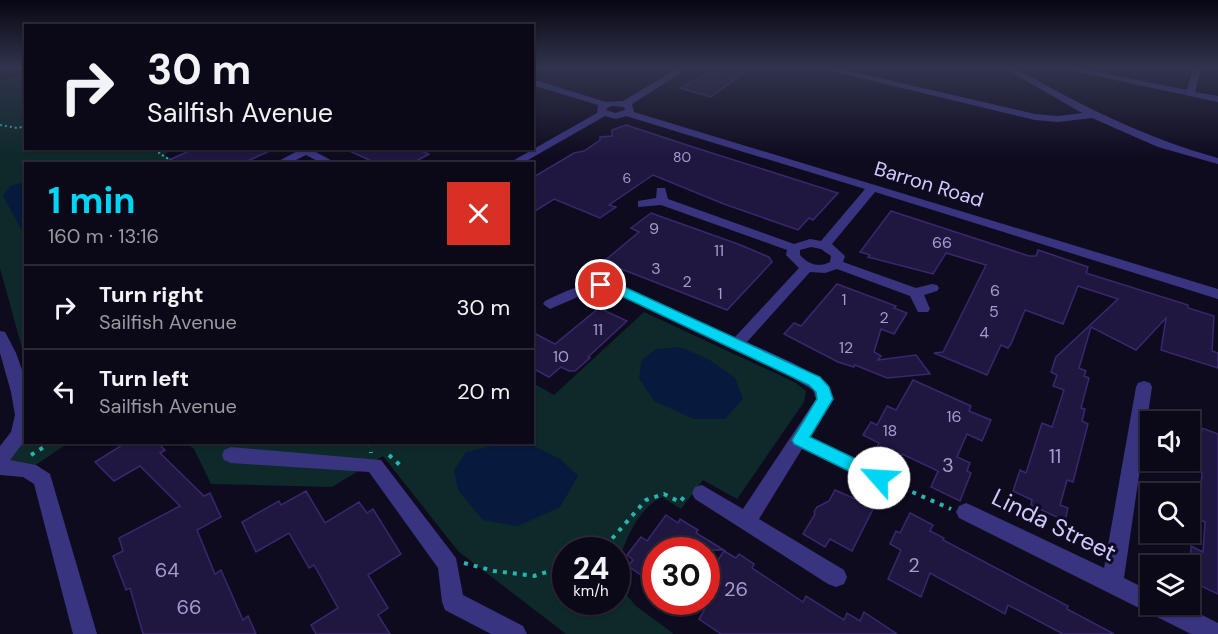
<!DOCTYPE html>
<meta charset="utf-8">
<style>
body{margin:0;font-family:"DM Sans",sans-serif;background:#191624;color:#f1f3f6;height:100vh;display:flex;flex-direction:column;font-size:22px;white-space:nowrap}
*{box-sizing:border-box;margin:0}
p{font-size:20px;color:#9a9aa1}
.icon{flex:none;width:33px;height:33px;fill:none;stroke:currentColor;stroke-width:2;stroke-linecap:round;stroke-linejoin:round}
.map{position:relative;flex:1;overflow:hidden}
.sheet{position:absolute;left:24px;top:162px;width:510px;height:282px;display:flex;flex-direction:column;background:#0b0817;border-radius:0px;box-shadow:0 2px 4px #0004,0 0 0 2px #2b2936}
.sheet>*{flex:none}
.hud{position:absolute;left:24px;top:24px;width:510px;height:126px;border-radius:0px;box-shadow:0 2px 4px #0004,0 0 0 2px #2b2936;background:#0b0817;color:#f1f3f6;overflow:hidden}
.buttons{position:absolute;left:1140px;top:411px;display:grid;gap:12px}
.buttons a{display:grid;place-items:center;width:60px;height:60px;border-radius:0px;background:#0b0817;box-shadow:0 2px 4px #0004,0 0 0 2px #2b2936;font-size:30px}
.speed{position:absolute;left:552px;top:537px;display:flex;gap:12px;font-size:30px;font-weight:700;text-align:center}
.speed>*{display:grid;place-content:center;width:78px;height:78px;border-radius:50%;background:#0b0817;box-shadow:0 2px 4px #0004,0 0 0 2px #2b2936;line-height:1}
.speed small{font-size:15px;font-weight:400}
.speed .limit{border:9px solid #d22;background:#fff;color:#111}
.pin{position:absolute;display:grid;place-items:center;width:51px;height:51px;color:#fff;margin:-26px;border:3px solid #fff;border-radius:50%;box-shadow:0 2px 6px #0007}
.me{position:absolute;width:66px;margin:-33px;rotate:296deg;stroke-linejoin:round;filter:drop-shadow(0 0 4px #0008)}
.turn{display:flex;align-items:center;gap:21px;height:126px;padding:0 24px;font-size:27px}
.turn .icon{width:78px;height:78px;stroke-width:2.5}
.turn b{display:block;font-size:42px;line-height:51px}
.round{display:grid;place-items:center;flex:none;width:63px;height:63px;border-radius:0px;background:#191624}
.headline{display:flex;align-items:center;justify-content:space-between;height:102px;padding:0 24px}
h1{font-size:36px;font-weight:700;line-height:45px;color:#00d5f4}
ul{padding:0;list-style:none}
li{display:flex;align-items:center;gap:18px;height:84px;padding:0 24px;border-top:2px solid #2b2936}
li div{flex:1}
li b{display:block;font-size:22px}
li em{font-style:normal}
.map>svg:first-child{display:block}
.green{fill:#0e2929}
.water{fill:#07193d}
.building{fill:#201741;stroke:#38286e;stroke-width:1.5}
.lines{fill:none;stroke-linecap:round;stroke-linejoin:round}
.path-far1{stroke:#28b4b0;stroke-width:2;stroke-dasharray:2 3;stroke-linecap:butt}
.path{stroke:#28b4b0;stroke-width:4;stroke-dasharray:4 6;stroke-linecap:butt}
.minor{fill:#393480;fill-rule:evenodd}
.route{fill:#00d5f4;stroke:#008a9f;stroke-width:1.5}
.labels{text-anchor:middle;stroke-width:6;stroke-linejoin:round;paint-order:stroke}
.far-number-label{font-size:14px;fill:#a59cd0}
.number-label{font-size:16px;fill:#a59cd0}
.street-label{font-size:20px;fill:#d1c9ff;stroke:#0f0b1f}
.near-number-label{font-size:20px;fill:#a59cd0}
.near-street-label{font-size:24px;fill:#d1c9ff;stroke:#0f0b1f}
</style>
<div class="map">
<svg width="1218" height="634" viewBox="0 0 1218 634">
<rect width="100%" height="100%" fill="#0f0b1f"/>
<!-- green -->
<g class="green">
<path d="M25,74l1,74 144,1 -5,6 15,8 -154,1 -1,195 -25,-91v-187z"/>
<path d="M644,312l152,71 10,8 -2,11 -67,97 -34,-19 -22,29 -19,-12c-25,12 -39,46 -45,73l-1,-20h-50v52h50l1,-29 6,18 13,15 38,28h-108l-108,-83 -75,-95 -51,31 -121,-3 -17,-35 -8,-6 346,-1 1,-59 21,12z"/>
<path d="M25,430l1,12 42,1 -34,23 -32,-5z"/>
</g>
<!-- water -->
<g class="water">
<path d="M25,182h1l-1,54 -22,-40 7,-10z"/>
<path d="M680,347l28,12 27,19 8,21 -18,20h-31l-40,-18 -15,-23 3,-18 14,-11z"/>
<path d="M497,445h35l28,14 18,17 -18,31 -42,19 -35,-6 -25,-30 -4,-20 12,-18z"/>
</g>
<!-- building -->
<g class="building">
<path d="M719,68h31l-39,29 -31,-9 29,-16 3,1z"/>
<path d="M626,125l67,22 145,46 -25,27 -4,-2 -11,12 -74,-26 -71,-29 -44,30 7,2 -16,11 -46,-19 -22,14v-35l42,-25 10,-2 16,-11v-3l12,-1v-6z"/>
<path d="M196,148h80l-35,16h-81z"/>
<path d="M343,148h72l14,6 -18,10h-33z"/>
<path d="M891,211l138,45h7l2,-6 15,5 35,12 -2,6 102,32v3l26,8 -2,35 6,2v15l-57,-18 5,-32 -30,32 -45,-23 -12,41 7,3 -2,5 5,2 -8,30 4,1 -3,12 6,3 -15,58 -6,-2 -7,25 8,3 -3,13 -34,-16 1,-5 -19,-9 7,-21 6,3 16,-50 10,4 12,-37 -11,-4 4,-11 -6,-3 5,-15 62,-58 -40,-13 -15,38 -38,-14 -14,34 -3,4 -7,-3 -14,30 -53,-22 9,-1 43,-87 -40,-12 -13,21 -65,-17 2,-2 -10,-3z"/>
<path d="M651,213l87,31 31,13 3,5 -45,48 -124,-48 36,-30 -8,-4z"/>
<path d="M837,284l59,22 -2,2 13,5 -13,21 -13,-5 -7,23 7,4 -3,4 38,-5 14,19 -43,4 -32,-13 -1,2 -16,-5 -54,-28 10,-11 7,3z"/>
<path d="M599,308l28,13 -39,36 2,1 -15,13h-6l-8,-4 -12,10 -17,-9v-36l23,12z"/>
<path d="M913,380l58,26 -2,5 22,9 -9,21 -15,-7 -10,23 13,6 -3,8 4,2 -11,28 -29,-14 7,-16 -36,-17 -3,7 -23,-12 3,-6 -16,-8 8,-13 6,3 10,-19 9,4z"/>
<path d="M1193,428l9,4v-4l16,6v160l-28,-13 1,-35 12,6 2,-30 -15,-7v-19l10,5 2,-29 -13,-6z"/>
<path d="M127,442h30l8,8 -5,3 44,43 6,-3 11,24 -24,13 18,44 6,-4 22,50 5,-4 8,18h-113l-13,-46 -4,2 -13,-34 10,-5 -4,-13 61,-32 -40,-40 -26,15 -19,-19z"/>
<path d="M835,490l39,17 -22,44 -22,-12 -5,8 -22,-13 12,-20 -1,-2 3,-5 12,-6z"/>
<path d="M306,491l19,32 34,-21 8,11 6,-4 28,45 -33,21 20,33 -10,7 12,19h-74l-5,-9 27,-17 -24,-43 -5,3 -20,-35 -33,19 -14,-30 37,-21 2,4z"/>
<path d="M910,513l23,12 -3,6 14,7 -1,2 125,66 -1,3 47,25h-51l-55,-29 -3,9 -75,-41 -9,24 -33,-18 13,-29 -11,-6 6,-13 4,2z"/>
<path d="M666,515l12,8 2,-4 18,11 -2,3 28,17h-68v35l-28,-19 5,-6 -6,-5 14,-18 6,4z"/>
<path d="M724,551l12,7 3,-4 15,10 -2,4 51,34 3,-6 38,24 3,-7 13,8 4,-9 33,22h-176l-22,-15 7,-12v-30z"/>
</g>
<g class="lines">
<!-- path-far1 -->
<g class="path-far1">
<path d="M0,125l17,3 9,-2"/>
<path d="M163,148l-4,5 17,11"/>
</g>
<!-- path -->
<g class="path">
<path d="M370,442l1,11"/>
<path d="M31,455l21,-13"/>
<path d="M389,455l11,10 -1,4"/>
<path d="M894,484l57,25"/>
<path d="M596,550l14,-9 36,-41 18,-6 16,8 4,-5"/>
<path d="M464,563l30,8 40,5 32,-10"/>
</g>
<!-- minor -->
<g class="minor">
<path d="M678,68h11l-57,36 2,8 584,177v10l-343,-107 -43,52 13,12 -2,6 73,26 16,-4 5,1 2,3 -2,3 -13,4 6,14 -2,3h-10l-8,-16 -73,-27 -12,4 -15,-1 -63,70 46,21 33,19 8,17 -24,38 76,35 3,6 -3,6 -7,2 -77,-37 -43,70 85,51 3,7 -3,7 -8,3 -8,-3 -133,-85 -3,-6 3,-6 7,-2 41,24 73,-110 -3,-9 -32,-19 -169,-79 -25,1 -37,16 -7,-5 2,-3c26,-13 48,-23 77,-15l113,51 64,-69 -13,-13 1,-5 -126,-45 -23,2v-6l18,-3 1,-10h8l3,11 126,45 16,-5 11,2 44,-52 -239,-73 -10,3 -11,-3 -84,48h-14l90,-51 1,-8 -66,-20v-6l74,23 17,-1zM612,106l12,1 1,3 -10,3 -9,-3 1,-2zM811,247l10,2 10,7 -1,6c-12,6 -22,2 -30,-7v-5z"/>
<path d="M819,68h17l199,46 23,2 24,-3 -78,-45h11c65,37 130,70 203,90v6l-60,-17 -66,-29 -34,4 -23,-2z"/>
<path d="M1059,68h19l109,22 6,-22h8l-6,24 23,4v6z"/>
<path d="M303,148h13l-2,3 24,13h-15l-17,-9 -18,9h-15z"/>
<path d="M0,331l5,1 11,21 10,28v58l-16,21 26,5 14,9 47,160h-24l-39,-150 -11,-7 -23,-2v-29l11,-14 4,-17 -4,-23 -11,-39z"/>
<path d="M1144,381l6,2 2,4 -28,191 26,13v13h30l38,19v11h-27l-232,-116 -3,-6 3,-6 7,-3 7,3 131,62 32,-181 2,-4z"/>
<path d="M231,447l150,13 75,98 7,37 60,31 4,8h-36l-46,-24 -3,-8 -4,-34 -69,-96 -138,-9 -7,-3 -2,-5 2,-5z"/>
</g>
</g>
<!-- sky -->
<linearGradient id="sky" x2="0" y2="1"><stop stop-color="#080611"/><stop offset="0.43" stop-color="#31344d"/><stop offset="1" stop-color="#31344d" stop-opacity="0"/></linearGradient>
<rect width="1218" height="157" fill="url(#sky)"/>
<!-- route -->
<path class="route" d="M601,281l21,5 198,91 9,10 4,12 -23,38 75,36 3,5 -3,5 -6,2 -6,-2 -79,-39 -2,-4 25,-41 -1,-7 -7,-7 -196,-93 -17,-4 -2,-3z"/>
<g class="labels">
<!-- far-number labels -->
<g class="far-number-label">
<text x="682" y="162">80</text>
<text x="627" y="183">6</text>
</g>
<!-- number labels -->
<g class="number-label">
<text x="654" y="234">9</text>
<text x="942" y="248">66</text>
<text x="719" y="256">11</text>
<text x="656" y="274">3</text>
<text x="687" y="287">2</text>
<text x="995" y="296">6</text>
<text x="720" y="299">1</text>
<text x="844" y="305">1</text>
<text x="994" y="317">5</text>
<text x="884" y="323">2</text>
<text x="598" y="335">11</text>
<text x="984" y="338">4</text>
<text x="846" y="353">12</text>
<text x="561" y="362">10</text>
<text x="954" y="422">16</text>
<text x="890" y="436">18</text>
</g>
<!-- street labels -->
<g class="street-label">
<text transform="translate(929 184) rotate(17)" y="7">Barron Road</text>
</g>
<!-- near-number labels -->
<g class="near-number-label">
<text x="1055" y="463">11</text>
<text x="948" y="472">3</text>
<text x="914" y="572">2</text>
<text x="167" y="577">64</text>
<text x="736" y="596">26</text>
<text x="189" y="614">66</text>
</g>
<!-- near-street labels -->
<g class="near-street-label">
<text transform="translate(1054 525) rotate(26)" y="8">Linda Street</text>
</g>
</g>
</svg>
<div class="buttons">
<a><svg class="icon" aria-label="sound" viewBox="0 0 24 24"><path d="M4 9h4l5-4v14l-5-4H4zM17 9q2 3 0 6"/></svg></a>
<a><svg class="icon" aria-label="search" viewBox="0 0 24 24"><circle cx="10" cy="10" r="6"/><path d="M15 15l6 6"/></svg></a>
<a><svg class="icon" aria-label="layers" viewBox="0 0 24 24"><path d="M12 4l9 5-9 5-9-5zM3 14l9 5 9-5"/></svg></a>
</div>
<div class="speed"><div>24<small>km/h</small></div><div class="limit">30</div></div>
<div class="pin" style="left:601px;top:285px;background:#d93025"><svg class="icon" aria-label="arrive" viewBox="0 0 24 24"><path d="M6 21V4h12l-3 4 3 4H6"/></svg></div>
<svg class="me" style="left:879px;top:478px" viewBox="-20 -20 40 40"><circle r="19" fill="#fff"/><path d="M0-13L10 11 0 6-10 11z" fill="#00d5f4"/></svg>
<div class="hud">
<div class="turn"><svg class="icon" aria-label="right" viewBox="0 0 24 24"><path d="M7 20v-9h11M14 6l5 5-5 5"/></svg><div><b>30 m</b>Sailfish Avenue</div></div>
</div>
<section class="sheet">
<div class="headline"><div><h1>1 min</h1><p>160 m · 13:16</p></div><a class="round" style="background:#d93025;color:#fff"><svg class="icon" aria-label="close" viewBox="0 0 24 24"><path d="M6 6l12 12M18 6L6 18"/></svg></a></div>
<ul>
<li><svg class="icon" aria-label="right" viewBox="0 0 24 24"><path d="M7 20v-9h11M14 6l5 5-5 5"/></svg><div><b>Turn right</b><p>Sailfish Avenue</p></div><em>30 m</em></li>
<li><svg class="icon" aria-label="left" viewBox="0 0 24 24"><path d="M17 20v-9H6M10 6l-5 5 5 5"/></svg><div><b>Turn left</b><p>Sailfish Avenue</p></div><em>20 m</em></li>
</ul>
</section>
</div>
